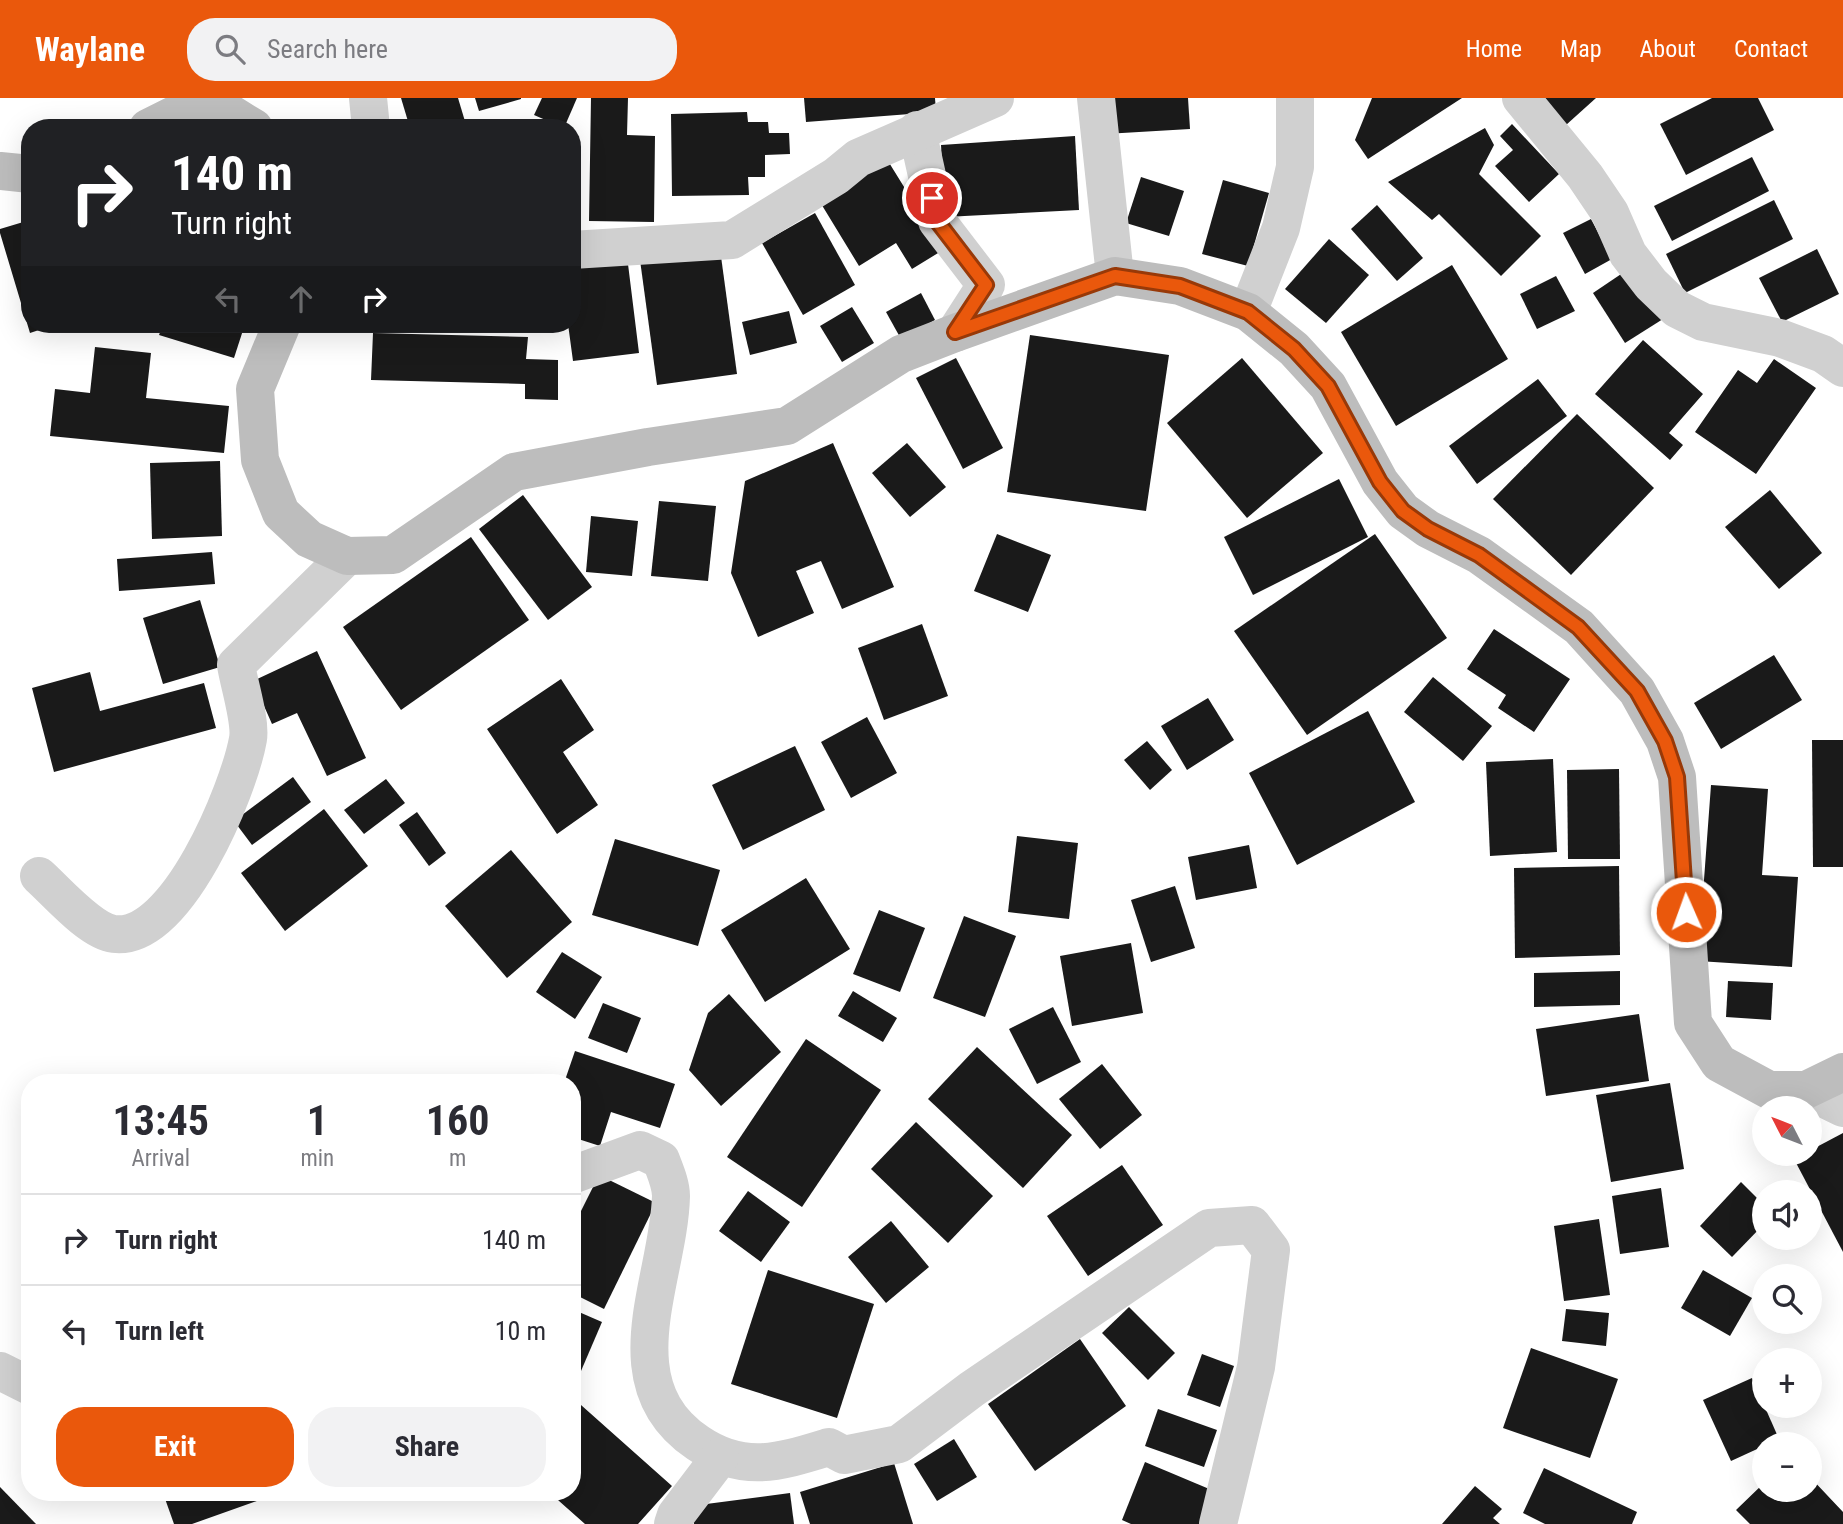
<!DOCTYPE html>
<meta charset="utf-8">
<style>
body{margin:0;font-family:"Roboto Condensed",sans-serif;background:#f2f2f3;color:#2b2b33;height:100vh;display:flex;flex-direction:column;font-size:26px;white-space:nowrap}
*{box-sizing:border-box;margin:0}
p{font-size:23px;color:#7c7c81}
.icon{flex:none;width:38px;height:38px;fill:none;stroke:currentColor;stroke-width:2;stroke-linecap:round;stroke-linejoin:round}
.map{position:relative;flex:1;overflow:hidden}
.sheet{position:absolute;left:21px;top:976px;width:560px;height:427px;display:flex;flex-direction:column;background:#fff;border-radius:28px;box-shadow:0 7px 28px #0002}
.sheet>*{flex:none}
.banner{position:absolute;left:21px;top:21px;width:560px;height:214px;border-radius:28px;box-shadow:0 7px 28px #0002;background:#202124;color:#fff;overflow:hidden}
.needle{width:46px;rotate:312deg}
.controls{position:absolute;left:1752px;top:998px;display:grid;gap:14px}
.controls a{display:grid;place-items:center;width:70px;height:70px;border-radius:50%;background:#fff;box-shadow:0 7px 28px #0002;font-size:35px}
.pin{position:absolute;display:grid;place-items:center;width:60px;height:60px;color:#fff;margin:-30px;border:4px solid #fff;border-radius:50%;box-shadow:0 2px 7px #0007}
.me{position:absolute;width:77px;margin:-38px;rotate:358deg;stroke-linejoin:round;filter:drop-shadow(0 0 5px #0008)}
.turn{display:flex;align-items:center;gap:24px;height:147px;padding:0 35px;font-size:32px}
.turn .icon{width:91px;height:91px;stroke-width:2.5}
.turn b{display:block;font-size:49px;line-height:60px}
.lanes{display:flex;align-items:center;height:66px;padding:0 35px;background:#0003;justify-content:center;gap:35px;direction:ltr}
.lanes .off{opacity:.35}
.eta{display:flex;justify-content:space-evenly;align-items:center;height:119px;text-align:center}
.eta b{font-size:42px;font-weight:700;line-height:49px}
.button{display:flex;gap:14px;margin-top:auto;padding:14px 35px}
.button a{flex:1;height:80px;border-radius:28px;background:#ea580c;color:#fff;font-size:28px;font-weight:700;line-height:80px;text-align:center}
.button a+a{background:#f2f2f3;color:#2b2b33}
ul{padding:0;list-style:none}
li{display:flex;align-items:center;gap:21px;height:91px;padding:0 35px;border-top:2px solid #e1e1e2}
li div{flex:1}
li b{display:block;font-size:26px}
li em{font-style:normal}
header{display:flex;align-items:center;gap:42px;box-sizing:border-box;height:98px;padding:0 35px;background:#ea580c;color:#fff}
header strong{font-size:33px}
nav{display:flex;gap:38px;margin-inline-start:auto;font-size:24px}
.search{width:490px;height:63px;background:#f2f2f3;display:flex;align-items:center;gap:18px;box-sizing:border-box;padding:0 24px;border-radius:28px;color:#7c7c81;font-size:26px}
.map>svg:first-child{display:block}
.building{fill:#1a1a1a}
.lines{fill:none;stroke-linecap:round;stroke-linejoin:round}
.street{stroke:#d0d0d0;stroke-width:38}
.secondary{stroke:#bdbdbd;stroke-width:38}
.route-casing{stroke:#983908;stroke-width:18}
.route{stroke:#ea580c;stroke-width:12}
</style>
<header>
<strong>Waylane</strong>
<div class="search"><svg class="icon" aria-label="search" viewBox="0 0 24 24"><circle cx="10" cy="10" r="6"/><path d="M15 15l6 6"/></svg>Search here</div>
<nav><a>Home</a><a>Map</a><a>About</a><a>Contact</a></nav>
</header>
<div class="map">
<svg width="1843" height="1426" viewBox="0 0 1843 1426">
<rect width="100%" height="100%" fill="#fff"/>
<!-- building -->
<g class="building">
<path d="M401,0h57l9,30h-57z"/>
<path d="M475,0h46v1l-42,12z"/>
<path d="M542,0h35l-13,30 -30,-13z"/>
<path d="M591,0h37l-1,37 28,1 -1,86 -65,-1z"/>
<path d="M804,0h131l1,14 -130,10z"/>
<path d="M1103,0h85l2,31 -85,5z"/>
<path d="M1372,0h90l-94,61 -13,-19z"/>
<path d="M1542,0h54l-30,27z"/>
<path d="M1712,0h46l16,32 -88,45 -26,-51z"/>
<path d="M747,14l1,10h20l1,11h20l1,21 -25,1v22h-17l1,18 -77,1 -1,-82z"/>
<path d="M1512,26l47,50 -30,28 -34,-36 18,-16 -13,-14z"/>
<path d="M1485,30l9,17 -15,29 62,62 -40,40 -62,-62 -7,6 -44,-38z"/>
<path d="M1075,38l4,74 -134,7 -4,-72z"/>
<path d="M1752,59l17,34 -97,50 -18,-35z"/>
<path d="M888,63l55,89 -31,19 -16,-26 -37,23 -39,-64z"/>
<path d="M1141,79l43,14 -15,45 -43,-13z"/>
<path d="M1223,82l46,13 -21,73 -46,-12z"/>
<path d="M1774,102l19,39 -108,54 -19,-39z"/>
<path d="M1377,107l46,53 -26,23 -46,-52z"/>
<path d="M815,115l40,72 -52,30 -41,-72z"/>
<path d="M1591,121l21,40 -27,15 -22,-41z"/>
<path d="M30,122v104h27l-27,9 -30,-100v-4z"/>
<path d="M1329,141l40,36 -43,48 -41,-34z"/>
<path d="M720,151l17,125 -80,11 -17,-125z"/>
<path d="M1817,151l22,45 -57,28 -23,-44z"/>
<path d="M627,158l12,97 -66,8 -5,-37h4v-62z"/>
<path d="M1452,167l56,94 -112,67 -55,-94z"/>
<path d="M1630,170l33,51 -38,24 -32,-50z"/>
<path d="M1556,178l19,35 -38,18 -17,-35z"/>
<path d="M921,195l14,27 -34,19 -15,-27z"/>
<path d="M852,209l22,36 -32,19 -22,-36z"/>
<path d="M789,213l8,32 -47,12 -8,-33z"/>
<path d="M163,226h82l-11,34 -75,-23z"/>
<path d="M373,235l155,4 -2,22 32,1v40l-33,-1v-15l-154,-4z"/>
<path d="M1030,237l139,20 -23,156 -139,-19z"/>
<path d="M1643,242l60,54 -34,39 14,12 -13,15 -75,-66z"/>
<path d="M95,249l56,6 -5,45 83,8 -5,47 -174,-17 5,-47 35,4z"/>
<path d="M956,260l47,90 -40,21 -47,-91z"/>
<path d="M1242,260l81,95 -76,65 -80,-95z"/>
<path d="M1774,261l42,29 -60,86 -61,-42 43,-62 19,13z"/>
<path d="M1538,281l29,37 -90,68 -28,-38z"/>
<path d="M1577,316l77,74 -83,87 -78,-76z"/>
<path d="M833,345l61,144 -52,22 -21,-48 -25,10 18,42 -56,24 -27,-64 14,-92z"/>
<path d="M907,345l39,44 -36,30 -38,-44z"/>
<path d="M220,363l2,75 -70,3 -2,-76z"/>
<path d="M1339,381l29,58 -115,58 -29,-58z"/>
<path d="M1770,392l52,63 -43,36 -54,-62z"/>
<path d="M523,397l69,92 -44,33 -69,-91z"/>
<path d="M659,403l57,5 -8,75 -57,-5z"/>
<path d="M591,418l47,5 -6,55 -46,-4z"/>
<path d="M997,436l54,21 -23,57 -54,-21z"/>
<path d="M1375,436l72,104 -140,97 -73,-104z"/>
<path d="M471,439l58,83 -128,90 -58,-83z"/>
<path d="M212,454l3,32 -96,7 -2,-32z"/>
<path d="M200,502l20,67 -57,17 -20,-66z"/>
<path d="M922,526l26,72 -64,24 -26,-72z"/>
<path d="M1494,531l76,50 -36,53 -36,-24 8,-13 -39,-26z"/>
<path d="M317,553l49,107 -39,18 -30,-63 -25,11 -19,-43z"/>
<path d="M1774,557l28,45 -81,49 -27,-46z"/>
<path d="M90,574l10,39 104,-28 12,45 -162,44 -22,-84z"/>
<path d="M1433,579l59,49 -29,35 -59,-49z"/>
<path d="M561,581l33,51 -31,22 35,53 -41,29 -70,-105z"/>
<path d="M1208,600l26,42 -47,30 -26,-44z"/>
<path d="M1368,613l47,91 -118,63 -48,-92z"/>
<path d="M867,619l30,56 -46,25 -30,-56z"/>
<path d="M1812,642h31v127h-30z"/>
<path d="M1147,643l25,29 -22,20 -26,-30z"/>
<path d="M795,648l30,64 -82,40 -31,-65z"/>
<path d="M1553,661l4,93 -67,4 -4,-94z"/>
<path d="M1619,671l1,90h-52l-1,-89z"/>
<path d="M293,679l18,25 -59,43 -18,-24z"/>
<path d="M386,681l19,24 -41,31 -20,-24z"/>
<path d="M1711,687l57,4 -6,86 36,2 -6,90 -94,-6z"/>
<path d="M324,711l44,57 -83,65 -44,-58z"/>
<path d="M417,714l29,41 -17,13 -30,-41z"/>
<path d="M1017,738l61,7 -9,76 -61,-7z"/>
<path d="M615,741l105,31 -22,76 -106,-31z"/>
<path d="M1249,747l8,43 -61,12 -8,-43z"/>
<path d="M511,752l61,72 -65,56 -62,-72z"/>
<path d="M1619,768l1,89 -105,3 -1,-90z"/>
<path d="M806,780l44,71 -85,53 -44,-72z"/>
<path d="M1175,788l20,62 -44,14 -20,-62z"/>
<path d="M879,812l46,18 -25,64 -47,-18z"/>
<path d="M964,818l52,20 -31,81 -52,-19z"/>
<path d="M1131,845l12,70 -71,13 -12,-70z"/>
<path d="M562,854l40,25 -27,42 -39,-27z"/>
<path d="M1620,873v34l-86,2v-34z"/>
<path d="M1728,883l45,2 -2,37 -45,-3z"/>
<path d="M853,893l44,27 -14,24 -45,-26z"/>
<path d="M729,896l52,58 -60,54 -32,-36 19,-57z"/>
<path d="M603,905l38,15 -14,35 -39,-15z"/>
<path d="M1053,909l28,55 -44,22 -28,-55z"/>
<path d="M1639,916l10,67 -103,15 -10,-67z"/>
<path d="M806,941l75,51 -79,117 -75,-50z"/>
<path d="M977,949l95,88 -49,53 -95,-89z"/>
<path d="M575,953l100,33 -15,44 -49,-16 -11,34 -28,-9v-54h-8z"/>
<path d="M1102,966l40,51 -42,34 -41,-50z"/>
<path d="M1670,985l14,86 -73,13 -15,-87z"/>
<path d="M916,1024l77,74 -45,47 -77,-74z"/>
<path d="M1843,1035v119l-49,-93z"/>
<path d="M1122,1067l41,60 -75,51 -41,-60z"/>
<path d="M599,1077l57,28 -52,106 -32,-16v-64z"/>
<path d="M1741,1084l23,23v19l-32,33 -32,-31z"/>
<path d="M1661,1090l8,59 -49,7 -8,-58z"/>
<path d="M748,1093l42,31 -29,40 -42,-31z"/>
<path d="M1599,1121l11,76 -46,6 -10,-75z"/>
<path d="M891,1123l38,46 -43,36 -38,-46z"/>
<path d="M768,1172l106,34 -37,114 -106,-34z"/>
<path d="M1703,1172l49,28 -22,38 -49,-28z"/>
<path d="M1129,1209l46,46 -27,27 -46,-47z"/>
<path d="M572,1211l30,13 -24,56 -6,-3z"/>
<path d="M1566,1211l43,4 -3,33 -44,-5z"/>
<path d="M1080,1241l46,67 -91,65 -47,-67z"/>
<path d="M1531,1250l87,31 -28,79 -87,-30z"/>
<path d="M1202,1256l32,12 -14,41 -33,-12z"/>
<path d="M1752,1280l27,61 -48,22 -28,-61z"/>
<path d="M581,1307l91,81 -34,38h-53l-35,-31h22v-77z"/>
<path d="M1158,1311l59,21 -13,37 -59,-21z"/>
<path d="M954,1341l23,38 -40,24 -23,-37z"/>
<path d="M1145,1364l69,29 -13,33h-70l-9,-4z"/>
<path d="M894,1365l19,61h-103l-10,-32z"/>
<path d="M1544,1370l93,44 -5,12h-87l-22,-11z"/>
<path d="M1810,1379l33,35v12h-93l-14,-14 28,-27v6h46z"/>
<path d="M1475,1388l27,23 -9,9 7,6h-58z"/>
<path d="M0,1389l36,37h-36z"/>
<path d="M163,1395h107l1,3 -79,28h-18z"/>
<path d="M790,1395l4,31h-100l-3,-18z"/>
</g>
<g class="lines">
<!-- street -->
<g class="street">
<path d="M368,0l3,30"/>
<path d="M1096,0l19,178"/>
<path d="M1521,0l64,78 25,37 18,41 23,30 26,25 26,13 77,16 43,16 20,14"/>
<path d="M917,32l20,91 49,64 -31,48"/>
<path d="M572,152l160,-10 104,-64 22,-18 137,-60"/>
<path d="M1248,214l33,-84 14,-61v-69"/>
<path d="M39,778c18,16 51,55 75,58 63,8 125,-145 134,-195 3,-18 -9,-55 -12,-74l111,-109"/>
<path d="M1806,992l37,18"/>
<path d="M572,1077l68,-25 21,10c4,11 10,24 10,36 -2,83 -62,187 27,247 46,31 82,19 131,4l15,8 55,-11 73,-55 237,-161 43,-3 19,25 -15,117 -38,157"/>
<path d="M0,1273l30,15"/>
<path d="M673,1426l3,-9 44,-58"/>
</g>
<!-- secondary -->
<g class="secondary">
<path d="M148,30l50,-25 27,7 29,18"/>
<path d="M0,73l30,3"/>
<path d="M282,226l-27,65 5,71 21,53 28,26 38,17 46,-1 121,-83 134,-25 139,-21 114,-72 54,-21 160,-57 65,10 68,26 46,37 34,37 52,96 23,29 25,18 51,26 100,72 58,64 28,50 12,36 16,246 26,40 50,27h37l37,-18"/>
</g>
</g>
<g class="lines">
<!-- route casing -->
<g class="route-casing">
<path id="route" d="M932,100l5,23 49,64 -31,47 160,-56 65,10 68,26 46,37 34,37 52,96 23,29 25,18 51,26 99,72 59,64 28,50 12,36 9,135"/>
</g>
<!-- route -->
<use href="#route" class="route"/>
</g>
</svg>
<div class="controls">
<a><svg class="needle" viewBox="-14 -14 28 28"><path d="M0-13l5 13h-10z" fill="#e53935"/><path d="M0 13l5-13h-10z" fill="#7c7c81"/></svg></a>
<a><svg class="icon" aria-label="sound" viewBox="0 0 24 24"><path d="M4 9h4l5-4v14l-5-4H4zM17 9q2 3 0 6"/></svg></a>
<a><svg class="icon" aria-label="search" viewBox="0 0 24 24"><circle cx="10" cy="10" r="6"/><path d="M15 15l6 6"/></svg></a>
<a>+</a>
<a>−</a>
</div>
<div class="pin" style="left:932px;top:100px;background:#d93025"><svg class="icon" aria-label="arrive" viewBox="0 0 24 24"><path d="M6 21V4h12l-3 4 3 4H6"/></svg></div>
<svg class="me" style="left:1686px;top:814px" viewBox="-20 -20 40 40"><circle r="17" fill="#ea580c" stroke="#fff" stroke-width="3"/><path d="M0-11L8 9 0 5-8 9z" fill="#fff"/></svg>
<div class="banner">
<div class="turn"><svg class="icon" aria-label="right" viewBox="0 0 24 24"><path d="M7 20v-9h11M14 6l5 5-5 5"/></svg><div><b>140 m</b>Turn right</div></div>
<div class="lanes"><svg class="icon off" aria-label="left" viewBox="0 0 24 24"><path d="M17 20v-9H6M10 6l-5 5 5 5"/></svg><svg class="icon off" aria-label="ahead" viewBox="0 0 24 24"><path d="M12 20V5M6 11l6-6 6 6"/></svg><svg class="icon" aria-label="right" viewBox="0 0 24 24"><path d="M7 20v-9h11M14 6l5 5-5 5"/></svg></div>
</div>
<section class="sheet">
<div class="eta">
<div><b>13:45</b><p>Arrival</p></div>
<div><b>1</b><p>min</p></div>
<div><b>160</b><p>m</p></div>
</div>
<ul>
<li><svg class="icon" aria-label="right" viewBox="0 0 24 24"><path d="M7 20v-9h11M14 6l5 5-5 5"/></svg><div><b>Turn right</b></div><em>140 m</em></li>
<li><svg class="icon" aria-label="left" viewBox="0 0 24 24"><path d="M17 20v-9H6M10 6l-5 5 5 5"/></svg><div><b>Turn left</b></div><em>10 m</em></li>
</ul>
<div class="button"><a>Exit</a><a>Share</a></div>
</section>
</div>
